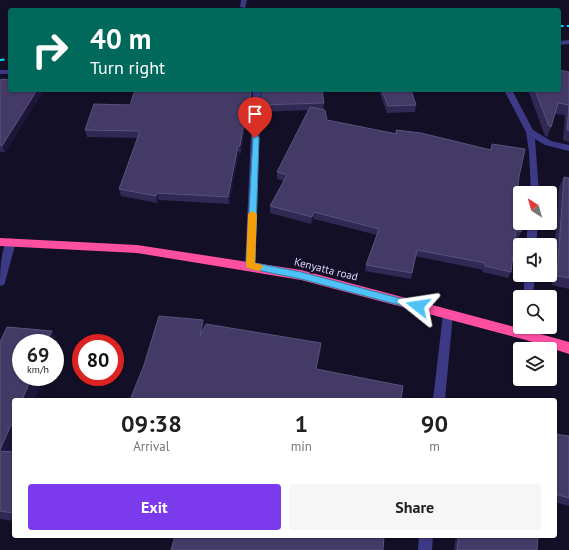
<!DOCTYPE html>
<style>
body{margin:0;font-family:"PT Sans",sans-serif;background:#f6f6f6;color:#202124;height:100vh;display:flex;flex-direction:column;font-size:15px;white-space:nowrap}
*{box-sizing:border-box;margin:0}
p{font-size:13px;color:#757577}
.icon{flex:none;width:22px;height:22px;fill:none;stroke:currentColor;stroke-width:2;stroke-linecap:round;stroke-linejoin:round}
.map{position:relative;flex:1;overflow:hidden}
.side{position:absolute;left:12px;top:398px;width:545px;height:140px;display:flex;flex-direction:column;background:#fff;border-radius:4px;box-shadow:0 1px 3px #0004}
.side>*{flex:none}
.banner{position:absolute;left:8px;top:8px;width:553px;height:84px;border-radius:4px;box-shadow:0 1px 3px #0004;background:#00695c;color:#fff;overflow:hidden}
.needle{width:26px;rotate:323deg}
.buttons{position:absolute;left:513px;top:186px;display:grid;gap:8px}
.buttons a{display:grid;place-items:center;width:44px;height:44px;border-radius:4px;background:#fff;box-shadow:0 1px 3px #0004;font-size:20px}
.speed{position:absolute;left:12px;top:334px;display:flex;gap:8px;font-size:20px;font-weight:700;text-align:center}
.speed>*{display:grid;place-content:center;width:52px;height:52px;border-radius:50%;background:#fff;box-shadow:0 1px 3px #0004;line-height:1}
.speed small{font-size:10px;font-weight:400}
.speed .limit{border:6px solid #d22;background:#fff;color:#111}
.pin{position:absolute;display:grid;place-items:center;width:34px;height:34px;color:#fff;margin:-41px -17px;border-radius:50% 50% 50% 0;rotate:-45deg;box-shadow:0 0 4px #0007}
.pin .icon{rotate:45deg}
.me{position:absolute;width:44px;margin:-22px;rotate:285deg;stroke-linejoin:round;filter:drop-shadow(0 0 3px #0008)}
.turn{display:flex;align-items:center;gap:14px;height:84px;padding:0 16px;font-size:18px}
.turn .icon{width:52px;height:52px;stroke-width:2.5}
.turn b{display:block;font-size:28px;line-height:34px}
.eta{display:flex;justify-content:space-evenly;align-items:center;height:68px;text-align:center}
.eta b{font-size:24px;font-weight:700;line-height:28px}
.cta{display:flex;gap:8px;margin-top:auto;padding:8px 16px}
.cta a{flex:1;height:46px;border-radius:4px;background:#7c3aed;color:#fff;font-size:16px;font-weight:700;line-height:46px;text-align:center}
.cta a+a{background:#f6f6f6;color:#202124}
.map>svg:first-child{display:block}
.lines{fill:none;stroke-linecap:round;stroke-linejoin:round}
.minor{fill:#3d3a85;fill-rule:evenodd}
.highway{fill:#ff4fa3;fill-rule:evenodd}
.rail{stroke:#00e5ff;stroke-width:2;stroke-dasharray:4.5 3.5;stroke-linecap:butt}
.wall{fill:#312854}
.shaded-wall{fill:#1d163a}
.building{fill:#433a66;stroke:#5a527e}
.route{fill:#4fc3f7;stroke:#337fa1}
.slow{fill:#f59e0b}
.labels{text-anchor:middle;stroke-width:4;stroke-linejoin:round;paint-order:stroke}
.street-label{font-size:11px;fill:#d9d4ff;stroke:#130f26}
</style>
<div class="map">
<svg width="569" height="550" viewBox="0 0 569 550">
<rect width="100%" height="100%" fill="#130f26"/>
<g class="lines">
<!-- minor -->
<g class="minor">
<path d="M241,0h6l-2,8 -5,-1z"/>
<path d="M569,40v4l-10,1v-4z"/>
<rect x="0" y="70" width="10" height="4"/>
<path d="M253,90h8l-6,176 -2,3h-6l-2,-3z"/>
<path d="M504,90h8l21,40 18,11 18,4v6l-24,-6 -10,-6 4,54h-8l-2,-41 -3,-20z"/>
<path d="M528,223h10l-2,22h-10z"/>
<path d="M11,238l5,4 -11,40 -1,3 -4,1c0,-10 0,-44 11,-48z"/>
<path d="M525,275h10l-2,22h-10z"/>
<path d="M448,310l4,1 1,3 -8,86h-12l10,-86 1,-3z"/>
<path d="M419,536h14l-1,14h-14z"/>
</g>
<!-- highway -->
<path class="highway" d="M0,238l137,7 164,25 225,60 43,12v12l-43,-14 -225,-60 -164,-27 -137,-7z"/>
<!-- rail -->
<g class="rail">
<path d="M559,26h10"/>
<path d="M0,60l10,-1"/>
</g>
</g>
<!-- wall -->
<g class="wall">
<path d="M569,72v70l-6,-2 2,-25 -10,-1 -4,13 -4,10 -2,-1 -17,-46h31z"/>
<path d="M0,81l10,9h34l-39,62h-5z"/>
<path d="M252,90l-2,22h-3l-6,41h-2l-10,51 -70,-4 -2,3 -36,-7 -2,-7 19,-51 -51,-1 -2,-7 45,-25z"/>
<path d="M379,90h32l5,15 -1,7 -28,1z"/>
<path d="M324,103l-1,7 4,10 68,14 1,-4 94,20 2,-6 27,33 -3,26 5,29 -3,6 -3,-1 -4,35 -3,6 -26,-6 1,-2 -68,-14 -4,23 -46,-8 1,-6 11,-30 -63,-16 -3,5 -41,-11v-7l14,-25 -7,-2v-7l32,-62 -47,2v-7z"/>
<path d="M564,177l5,1v111l-17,-4 7,-98z"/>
<path d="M7,327l45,4 6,12 -3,8v-8h-34v34h23l-10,23h-20v48l-2,4h2v69l-14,-2v-177z"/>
<path d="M555,434l14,2v70l-14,-4z"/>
<path d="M456,536h82l-1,14h-83z"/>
</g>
<!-- shaded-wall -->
<g class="shaded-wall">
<path d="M37,90h7l-39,62 -3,-6z"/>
<path d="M251,90h1l-2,22v-7z"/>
<path d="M247,105v7l-6,41 -1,-7z"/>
<path d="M238,146l1,7 -10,51 -1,-7z"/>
<path d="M157,193l2,7 -2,3 -1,-7z"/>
<path d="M314,212v7l-3,5 1,-7z"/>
<path d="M203,320l1,7 -3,15 -1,-6z"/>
<path d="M52,331l6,12 -3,8v-8h-9z"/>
<path d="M321,343v6l-6,26 1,-6z"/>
<path d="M32,377h12l-10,23h-12z"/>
<path d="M14,418v30l-6,13 -8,-10v-1z"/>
</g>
<!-- building -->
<g class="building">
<path d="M559,70l10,2v59l-2,-1 2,-25 -11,-2 -7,24 -2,-1 -14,-36h24z"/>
<path d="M1,79l9,1v10h27l-35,56 -2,-1v-64z"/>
<path d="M135,90h116l-1,15h-3l-7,41h-2l-10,51 -71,-4 -1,3 -37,-7 21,-58 -55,-1 9,-26 36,1z"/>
<path d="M262,90h60l2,13 -62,2z"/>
<path d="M382,90h29l5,15 -28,1z"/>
<path d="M310,107l15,3 2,10 70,14 -1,-4 25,3 70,17 1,-6 33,5 -6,28 -3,26h4v20h3l-2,9 -5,-2 -5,42 -26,-6v-3l-68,-13 -5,23 -46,-8 13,-36 -65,-17 -2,5 -42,-11 17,-31 -10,-3z"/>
<path d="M564,177l5,1v100l-12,-2z"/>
<path d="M159,316l44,4 -3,16 6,-12 115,19 -5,26 87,17 -2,14h-271l14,-35z"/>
<path d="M7,327l45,4 -6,12h-25v34h11l-10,23h-8v18l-14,32v-108z"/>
<path d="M555,434l14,2v62l-14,-4z"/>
<path d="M0,451l14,1v61l-14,-2z"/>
<path d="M175,536h209l-1,14h-212z"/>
<path d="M459,536h79l-1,14h-80z"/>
</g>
<!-- route -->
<path class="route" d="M253,136h5l1,2 -4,125 46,9 117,31 4,1 1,2 -1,3 -4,1 -117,-31 -54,-11 -1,-2z"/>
<!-- slow -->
<path class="slow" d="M252,211l5,3 -2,49 7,2 1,2 -4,4 -12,-3 -1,-2 2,-52z"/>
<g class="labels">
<!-- street labels -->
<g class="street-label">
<text transform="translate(326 269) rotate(14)" y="4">Kenyatta road</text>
</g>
</g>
</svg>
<div class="buttons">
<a><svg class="needle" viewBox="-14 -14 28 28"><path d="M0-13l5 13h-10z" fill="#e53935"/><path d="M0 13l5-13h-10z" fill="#757577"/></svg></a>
<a><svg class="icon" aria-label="sound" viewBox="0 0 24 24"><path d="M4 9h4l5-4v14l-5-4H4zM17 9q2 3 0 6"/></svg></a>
<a><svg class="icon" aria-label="search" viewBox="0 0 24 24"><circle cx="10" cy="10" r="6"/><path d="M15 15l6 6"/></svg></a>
<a><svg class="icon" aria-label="layers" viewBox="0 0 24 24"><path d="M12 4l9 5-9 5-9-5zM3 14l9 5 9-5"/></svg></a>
</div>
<div class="speed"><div>69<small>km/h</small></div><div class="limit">80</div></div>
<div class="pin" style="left:255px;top:138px;background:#d93025"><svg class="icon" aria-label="arrive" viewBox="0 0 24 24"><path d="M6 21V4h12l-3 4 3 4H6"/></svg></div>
<svg class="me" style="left:418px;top:306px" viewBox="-20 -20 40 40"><path d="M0-17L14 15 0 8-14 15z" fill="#4fc3f7" stroke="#fff" stroke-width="4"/></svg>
<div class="banner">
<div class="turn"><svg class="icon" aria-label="right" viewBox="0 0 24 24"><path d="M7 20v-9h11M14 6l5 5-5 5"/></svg><div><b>40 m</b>Turn right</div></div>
</div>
<section class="side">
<div class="eta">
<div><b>09:38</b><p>Arrival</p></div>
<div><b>1</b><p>min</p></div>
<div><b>90</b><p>m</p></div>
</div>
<div class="cta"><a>Exit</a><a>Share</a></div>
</section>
</div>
